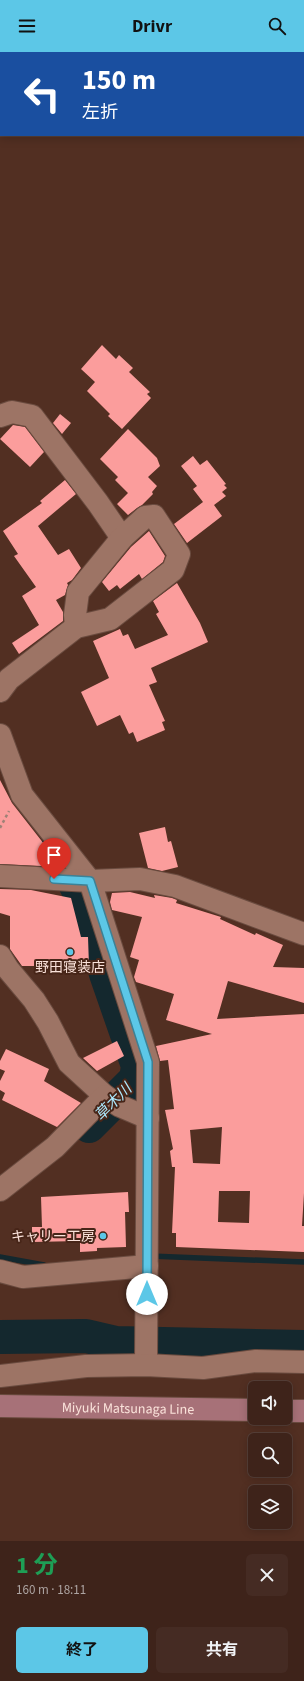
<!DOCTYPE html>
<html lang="ja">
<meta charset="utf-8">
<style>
body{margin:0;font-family:"Source Sans 3","Noto Sans JP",sans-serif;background:#452b23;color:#f1f3f6;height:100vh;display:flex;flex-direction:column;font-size:15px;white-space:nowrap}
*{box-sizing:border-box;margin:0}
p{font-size:13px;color:#ada4a2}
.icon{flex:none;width:22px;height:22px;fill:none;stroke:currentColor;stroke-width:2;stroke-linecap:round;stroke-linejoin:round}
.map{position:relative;height:1489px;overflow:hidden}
.drawer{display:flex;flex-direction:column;background:#3e231a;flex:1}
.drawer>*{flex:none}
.hud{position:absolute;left:0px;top:0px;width:304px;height:84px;box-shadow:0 2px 10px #0003,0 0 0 1px #574039;background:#1a4fa0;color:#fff;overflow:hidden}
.tools{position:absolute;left:248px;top:1329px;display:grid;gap:8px}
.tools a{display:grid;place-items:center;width:44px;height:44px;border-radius:6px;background:#3e231a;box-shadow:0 2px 10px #0003,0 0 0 1px #574039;font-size:20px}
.pin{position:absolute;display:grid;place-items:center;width:34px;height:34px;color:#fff;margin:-41px -17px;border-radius:50% 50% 50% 0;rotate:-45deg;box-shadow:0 0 4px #0007}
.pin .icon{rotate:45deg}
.me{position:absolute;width:44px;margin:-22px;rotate:0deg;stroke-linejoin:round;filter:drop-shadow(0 0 3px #0008)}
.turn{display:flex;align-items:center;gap:14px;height:84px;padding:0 16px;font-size:18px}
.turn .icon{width:52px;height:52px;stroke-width:2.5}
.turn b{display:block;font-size:28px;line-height:34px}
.round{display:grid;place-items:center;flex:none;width:42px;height:42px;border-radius:6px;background:#452b23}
.summary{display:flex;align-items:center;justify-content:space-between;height:68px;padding:0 16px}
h1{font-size:24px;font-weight:700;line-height:30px;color:#1e9e55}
.action{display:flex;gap:8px;margin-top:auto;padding:8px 16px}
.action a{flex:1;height:46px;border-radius:6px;background:#5cc7e7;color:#111;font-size:16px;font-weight:700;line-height:46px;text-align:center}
.action a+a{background:#452b23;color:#f1f3f6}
header{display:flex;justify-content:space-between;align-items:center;height:52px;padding:0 16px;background:#5cc7e7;color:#111;font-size:18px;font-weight:700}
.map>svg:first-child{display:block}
.forest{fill:url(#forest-firs)}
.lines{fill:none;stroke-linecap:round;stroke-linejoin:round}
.stream{stroke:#14282e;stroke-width:5.5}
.river{stroke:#14282e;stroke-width:34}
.building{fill:#fb9d9c;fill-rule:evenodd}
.minor-casing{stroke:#6a4b3f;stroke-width:24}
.secondary-casing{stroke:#6a4b3f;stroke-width:24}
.path{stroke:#9f8176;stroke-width:2.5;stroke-dasharray:3 3;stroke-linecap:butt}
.minor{stroke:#9d7465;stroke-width:22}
.secondary{stroke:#a77178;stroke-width:22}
.route-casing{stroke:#3c8196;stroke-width:10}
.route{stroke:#5cc7e7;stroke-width:7}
.poi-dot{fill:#5cc7e7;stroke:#472518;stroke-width:1.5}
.labels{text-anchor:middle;stroke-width:4;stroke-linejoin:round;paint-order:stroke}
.poi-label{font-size:14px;fill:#fae2da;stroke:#472518}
.street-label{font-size:14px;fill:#fae2da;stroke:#472518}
.water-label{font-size:15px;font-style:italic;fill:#adeaff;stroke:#472518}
</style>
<header><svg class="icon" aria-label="menu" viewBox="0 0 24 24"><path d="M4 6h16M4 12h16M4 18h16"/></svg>Drivr<svg class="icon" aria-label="search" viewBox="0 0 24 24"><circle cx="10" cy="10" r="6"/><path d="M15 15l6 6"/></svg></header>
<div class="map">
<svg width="304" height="1489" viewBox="0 0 304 1489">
<defs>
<pattern id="forest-firs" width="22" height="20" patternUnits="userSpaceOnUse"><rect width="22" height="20" fill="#0d5a3b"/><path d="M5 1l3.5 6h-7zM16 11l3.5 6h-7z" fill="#317157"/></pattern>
</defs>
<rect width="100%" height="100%" fill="#522f22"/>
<!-- forest -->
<path class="forest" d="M131,0h173v81l-1,-80z"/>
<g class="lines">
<!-- stream -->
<g class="stream">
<path d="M150,1204l154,6"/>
<path d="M0,1205l44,8"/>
</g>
<!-- river -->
<g class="river">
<path d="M56,799l7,10 26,49 17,64 32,92 -2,13 -47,47"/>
<path d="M0,1285l86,-1 30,7 188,4"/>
</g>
</g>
<!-- building -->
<g class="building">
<path d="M102,293l14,14 3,-4 14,13 -4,4 21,20 -3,2 4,4 -29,31 -14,-13 2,-2 -23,-23 8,-9 -14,-13z"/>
<path d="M60,362l11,9 -9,11 -9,-11z"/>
<path d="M13,373l12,2 19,25 -14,15 -30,-28z"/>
<path d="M128,377l29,29 3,8 -12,11 9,9 -5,6 1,2 -11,11 -5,3 -9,7 -11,-11 11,-11 -13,-13 3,-3 -18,-18z"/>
<path d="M193,404l7,9 7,-5 19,24 -2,1 3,3 -5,4 4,4 -12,9 8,11 -35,27 -13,-19 29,-22 -10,-13 4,-3 -16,-20z"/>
<path d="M65,428l11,14 -38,32 20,29 11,-6 12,19 -9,12 -5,3 1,2 -3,10 -9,5 7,12v9l-44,33 -7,-11 27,-18 -17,-29 14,-9 -22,-31 4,-2 -15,-23 39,-28 -2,-2z"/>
<path d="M149,479l16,25 -2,6 -21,17 -3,-5 -19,15 -3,-4 -8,6 -7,-9 29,-35z"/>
<path d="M177,531l23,40 8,19 -57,26 6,14 -8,3 16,36 -3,1 3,8 -28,12 -4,-10 -4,2 -9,-19 -23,11 -16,-34 28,-14 -16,-37 27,-12 3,7 5,-2 7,15 33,-14 -12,-21 3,-2 -6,-11z"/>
<path d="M0,728l12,23 50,64 -62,-3z"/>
<path d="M165,775l3,15 3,-1 7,26 -16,4 -14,-3 -9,-35z"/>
<path d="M0,837l31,1 40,8 10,39h7l1,29h-67l-12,-17v-33l-10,-3z"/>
<path d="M130,840l25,6 -1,-3 18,3 5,2 -1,3 45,14 -1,2 35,16 1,-2 27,12 -10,22 31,1v35l-76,-22 -11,38 87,-5v179l-2,33h2v26l-128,-5v-14h-4l3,-66h-3l-2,-16 3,-2 -8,-39 9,-1 -6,-49 -8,1 -4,-15 56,-12 -46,-14 8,-26 -38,-12 -2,-5 5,-17 -9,-3 12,-40 -30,-7 -2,-8 2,-9zM222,1075l-2,37 -27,-1 -3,-33zM219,1139h31l-1,32 -31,-1z"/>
<path d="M117,989l7,15 -27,15 -14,-13z"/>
<path d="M6,997l43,20 -5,12 37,22 -24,24 -55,-27 3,-7 -5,-3v-9l5,-10 -5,-2v-8z"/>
<path d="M128,1140l1,20h-4l1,35 -29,1v3l-17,1v-11l-48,1v-15h10l-1,-30z"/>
</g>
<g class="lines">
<!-- minor casing -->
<g class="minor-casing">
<g id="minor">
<path d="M0,364l12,-4 20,4 66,87 24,35"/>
<path d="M0,639l9,-12 67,-52 34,-8 63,-49 6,-16 -25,-38 -9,1 -23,21 -44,54 -3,23 1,12"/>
<path d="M0,683l22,60 68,86 58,181 -2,303"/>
<path d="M0,824l90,5 50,-2 35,7 129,48"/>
<path d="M0,904l8,13 26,31 14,22 21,41 36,33 15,10 28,12"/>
<path d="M0,1138l55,-43 50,-51"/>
<path d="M0,1219l23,6 124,-11"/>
<path d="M0,1324l86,-10 60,-1 57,3 53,-7 48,1"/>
</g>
</g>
<!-- secondary casing -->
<g class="secondary-casing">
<g id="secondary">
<path id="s1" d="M0,1354l255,4"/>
<path d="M285,1359h19"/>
</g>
</g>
<!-- path -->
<g class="path">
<path d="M0,776l9,-17"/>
<path d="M249,1331l19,5"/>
</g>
<!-- minor -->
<use href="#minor" class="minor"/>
<!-- secondary -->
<use href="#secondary" class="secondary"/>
</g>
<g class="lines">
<!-- route casing -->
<g class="route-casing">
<path id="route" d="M54,827l36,2 58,181 -1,232"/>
</g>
<!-- route -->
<use href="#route" class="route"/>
</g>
<!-- markers -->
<g class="poi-dot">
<circle cx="70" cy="900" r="4"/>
<circle cx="103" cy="1184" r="4"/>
</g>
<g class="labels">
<!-- poi labels -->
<g class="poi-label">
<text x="70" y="920">野田寝装店</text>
<text x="95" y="1189" text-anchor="end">キャリー工房</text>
</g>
<!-- street labels -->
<g class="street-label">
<text dy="5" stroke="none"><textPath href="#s1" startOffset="128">Miyuki Matsunaga Line</textPath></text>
</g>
<!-- water labels -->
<g class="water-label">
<text transform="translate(113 1050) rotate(-45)" y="5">草木川</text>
</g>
</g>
</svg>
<div class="tools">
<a><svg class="icon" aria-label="sound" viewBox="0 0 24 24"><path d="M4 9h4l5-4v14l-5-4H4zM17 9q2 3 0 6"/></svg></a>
<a><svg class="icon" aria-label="search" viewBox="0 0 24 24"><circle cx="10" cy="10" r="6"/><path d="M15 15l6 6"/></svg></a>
<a><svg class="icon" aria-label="layers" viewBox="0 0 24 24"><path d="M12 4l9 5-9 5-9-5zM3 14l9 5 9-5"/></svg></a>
</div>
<div class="pin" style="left:54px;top:827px;background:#d93025"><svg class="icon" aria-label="arrive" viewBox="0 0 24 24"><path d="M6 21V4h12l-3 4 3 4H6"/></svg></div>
<svg class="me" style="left:147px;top:1242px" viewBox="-20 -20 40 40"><circle r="19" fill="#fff"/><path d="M0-13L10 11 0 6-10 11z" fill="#5cc7e7"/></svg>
<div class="hud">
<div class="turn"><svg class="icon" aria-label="left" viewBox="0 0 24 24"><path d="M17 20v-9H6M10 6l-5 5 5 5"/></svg><div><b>150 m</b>左折</div></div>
</div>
</div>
<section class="drawer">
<div class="summary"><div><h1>1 分</h1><p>160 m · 18:11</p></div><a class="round"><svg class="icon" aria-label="close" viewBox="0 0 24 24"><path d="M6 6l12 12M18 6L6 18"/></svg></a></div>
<div class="action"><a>終了</a><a>共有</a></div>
</section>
